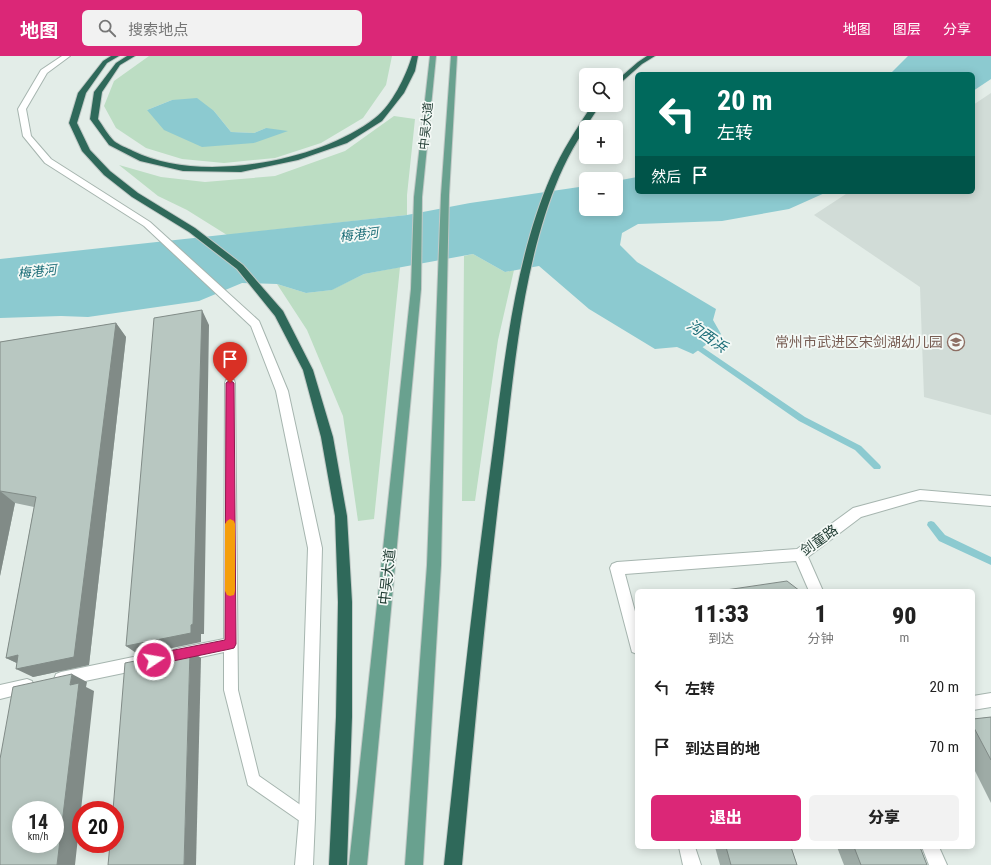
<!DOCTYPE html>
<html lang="zh">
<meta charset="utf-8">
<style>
body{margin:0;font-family:"Roboto Condensed","Noto Sans SC",sans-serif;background:#f2f2f2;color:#222;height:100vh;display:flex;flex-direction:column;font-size:15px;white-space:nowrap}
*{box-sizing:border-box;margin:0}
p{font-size:13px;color:#767676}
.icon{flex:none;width:22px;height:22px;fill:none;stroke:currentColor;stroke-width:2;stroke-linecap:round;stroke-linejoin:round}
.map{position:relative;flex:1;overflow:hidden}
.details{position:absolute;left:635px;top:533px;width:340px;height:260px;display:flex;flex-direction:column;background:#fff;border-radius:6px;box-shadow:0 2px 10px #0003}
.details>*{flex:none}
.guide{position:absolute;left:635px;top:16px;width:340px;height:122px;border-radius:6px;box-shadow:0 2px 10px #0003;background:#00695c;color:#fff;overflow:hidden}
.controls{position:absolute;left:579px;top:12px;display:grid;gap:8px}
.controls a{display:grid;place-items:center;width:44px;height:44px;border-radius:6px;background:#fff;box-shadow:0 2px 10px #0003;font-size:20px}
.speed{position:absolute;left:12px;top:745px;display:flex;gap:8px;font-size:20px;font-weight:700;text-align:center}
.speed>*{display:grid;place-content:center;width:52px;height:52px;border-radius:50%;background:#fff;box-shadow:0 2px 10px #0003;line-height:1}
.speed small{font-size:10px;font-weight:400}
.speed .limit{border:6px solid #d22;background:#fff;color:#111}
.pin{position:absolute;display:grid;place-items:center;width:34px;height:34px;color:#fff;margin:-41px -17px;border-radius:50% 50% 50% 0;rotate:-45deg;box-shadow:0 0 4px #0007}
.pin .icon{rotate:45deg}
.me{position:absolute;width:44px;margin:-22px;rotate:78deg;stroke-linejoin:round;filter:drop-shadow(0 0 3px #0008)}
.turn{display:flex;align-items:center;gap:14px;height:84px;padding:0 16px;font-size:18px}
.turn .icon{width:52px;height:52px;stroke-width:2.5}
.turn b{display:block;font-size:28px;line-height:34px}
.then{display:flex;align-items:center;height:38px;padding:0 16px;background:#0003;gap:8px;font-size:15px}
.eta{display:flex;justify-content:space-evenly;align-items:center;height:68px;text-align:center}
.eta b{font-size:24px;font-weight:800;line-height:28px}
.primary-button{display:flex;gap:8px;margin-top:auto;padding:8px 16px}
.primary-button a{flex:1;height:46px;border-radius:6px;background:#db2777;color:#fff;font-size:16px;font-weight:800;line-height:46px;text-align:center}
.primary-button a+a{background:#f2f2f2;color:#222}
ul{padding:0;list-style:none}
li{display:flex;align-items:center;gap:12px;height:60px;padding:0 16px}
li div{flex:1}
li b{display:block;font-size:15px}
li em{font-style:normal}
header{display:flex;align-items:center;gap:24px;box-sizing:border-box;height:56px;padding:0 20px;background:#db2777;color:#fff}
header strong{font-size:19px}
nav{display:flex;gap:22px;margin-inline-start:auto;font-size:14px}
.search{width:280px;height:36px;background:#f2f2f2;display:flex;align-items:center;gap:10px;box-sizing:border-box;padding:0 14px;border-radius:6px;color:#767676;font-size:15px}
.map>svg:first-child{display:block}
.built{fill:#d1dcd7}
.green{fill:#bcddc3;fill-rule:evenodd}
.water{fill:#8ccad0}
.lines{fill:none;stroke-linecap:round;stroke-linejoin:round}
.stream{fill:#8ccad0;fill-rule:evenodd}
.lane-casing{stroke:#a6b5af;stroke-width:2}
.street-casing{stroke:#a6b5af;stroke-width:2}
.primary-casing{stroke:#c1c9c6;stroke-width:2}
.highway-casing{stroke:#c1c9c6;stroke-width:2}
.lane{fill:#fff;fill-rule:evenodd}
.street{fill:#fff;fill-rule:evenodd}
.primary{fill:#69a18f;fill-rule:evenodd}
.highway{fill:#2f695a;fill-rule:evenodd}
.wall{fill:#9eaba6}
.shaded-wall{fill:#818b87}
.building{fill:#b8c7c1;stroke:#818b87;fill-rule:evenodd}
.route{fill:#db2777;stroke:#8e194d}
.slow{fill:#f59e0b}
.labels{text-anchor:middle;stroke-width:3.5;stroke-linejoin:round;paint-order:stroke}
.far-street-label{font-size:12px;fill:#233e35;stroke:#f4f9f6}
.far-water-label{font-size:13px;font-style:italic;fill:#1e6f79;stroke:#f4f9f6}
.education-label{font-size:14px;fill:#785e54;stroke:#f4f9f6;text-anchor:end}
.street-label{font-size:14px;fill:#233e35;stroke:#f4f9f6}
.water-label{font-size:15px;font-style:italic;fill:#1e6f79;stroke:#f4f9f6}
</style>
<header>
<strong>地图</strong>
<div class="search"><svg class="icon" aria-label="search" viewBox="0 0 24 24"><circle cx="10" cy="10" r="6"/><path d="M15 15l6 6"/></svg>搜索地点</div>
<nav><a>地图</a><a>图层</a><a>分享</a></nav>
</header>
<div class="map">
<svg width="991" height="809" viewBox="0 0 991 809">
<rect width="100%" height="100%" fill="#e3ede8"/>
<!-- built -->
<path class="built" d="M991,37v322l-67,-18 -4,-110 -106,-72 35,-23h124v-87z"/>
<!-- green -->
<g class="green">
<path d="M149,0h243l-6,29 -23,33 -42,25 -46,15 -51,5 -42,-4 -36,-11 -30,-20 -12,-22 10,-25zM172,44l42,11 17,21 23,1 12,-5 -12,15 -107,-33z"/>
<path d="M394,60l21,3 -8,76v20l-180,20 -40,-25 -29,-14 -39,-31 42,12 44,5 70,-6 70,-25z"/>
<path d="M473,198l32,18 9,-2 -16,70 -23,161h-13l2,-245z"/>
<path d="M400,211l-26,252 -16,2 -15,-105 -36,-86 -30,-46 29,9 25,-3 33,-16z"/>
</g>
<!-- water -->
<g class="water">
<path d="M908,0h83v23l-18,12v-17h-83z"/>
<path d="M197,42l17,13 17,21 23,1 12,-5 22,3 -34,12 -52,4 -38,-17 -17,-20 25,-10z"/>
<path d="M637,121v15h190l-38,17 -67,12 -84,3 -16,9 -2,12 17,17 79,47 -3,11 8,14 -28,20 -16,-7 -22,2 -66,-40 -50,-43 -34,6 -32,-18 -109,20 -32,16 -26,3 -29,-9 -35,-1 -43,18 -111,16 -27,-1 -61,2v-59l407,-44 63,-12 116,-17v23h30v-28z"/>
</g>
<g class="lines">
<!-- stream -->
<g class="stream">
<path d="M692,284l113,77 56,29 19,19 1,2 -1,2h-6l-19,-19 -56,-29 -109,-76 -2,-2 2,-2z"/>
<path d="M931,465l3,1 11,13 46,22v8l-52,-24 -12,-16 1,-3z"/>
</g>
<!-- lane casing -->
<g class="lane-casing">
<g id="lane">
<path d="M230,323l4,1 1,3 3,307 21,86 53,37 3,5 -3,5 -5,3 -59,-41 -24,-95v-38l-45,10 -5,-2 -2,-5 2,-5 5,-2 45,-9 1,-256 1,-3z"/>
<path d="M138,600l5,2 2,5 -2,5 -5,2 -77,16 -5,-2 -2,-5 2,-5 5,-2z"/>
<path d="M27,623l5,2 2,5 -2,5 -32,8v-14z"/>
<path d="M991,637v14l-18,3v-14z"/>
</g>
</g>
<!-- street casing -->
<g class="street-casing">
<g id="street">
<path d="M62,0h8l-23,17 -21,36 5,27 20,23 99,63 109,99 29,70 34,157 -7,270 -2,47h-18l4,-47 9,-270 -32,-157 -25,-65 -107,-100 -99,-63 -22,-27 -5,-27 23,-39z"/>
<path d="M920,434l71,6v10l-71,-6 -59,17 -53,40 15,34h-14l-13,-30 -171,13 12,45v35l-5,-2 -22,-84 2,-4 5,-2 180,-13 56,-41z"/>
<path d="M679,791h16l6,18h-18z"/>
<path d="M922,791h17l8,18h-18z"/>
</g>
</g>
<!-- primary casing -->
<g class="primary-casing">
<g id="primary">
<path d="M430,0h6l-14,141 -1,92 -54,576h-18l62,-576 3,-92z"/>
<path d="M451,0h6l-8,139 -8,370 -18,300h-18l22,-300 14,-370z"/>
</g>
</g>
<!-- highway casing -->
<g class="highway-casing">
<g id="highway">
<path d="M111,0h8l-12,7 -21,30 -9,30 13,27 20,21 28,22 57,35 48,37 40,46 30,59 20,67 14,79 5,86v115l-5,148h-18l7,-148 2,-115 -3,-86 -14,-79 -18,-67 -28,-54 -38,-47 -48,-37 -57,-35 -28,-22 -22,-24 -13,-28 9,-30 25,-32z"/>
<path d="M127,0h8l-15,9 -18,27 -4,27c5,7 10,16 16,22 5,4 13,7 19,10 65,33 186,11 242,-33 17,-13 31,-42 37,-62h6l-3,15 -11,22 -22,28 -35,22 -49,17 -57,12 -58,-1 -43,-10 -31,-16 -19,-26 4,-27 22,-29z"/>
<path d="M647,0h8l-13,8 -26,23v-6l22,-19z"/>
<path d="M592,49h8c-15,23 -30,46 -41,72 -38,90 -45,198 -57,295 -16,130 -28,262 -40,393h-18c14,-131 28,-263 46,-394 13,-96 22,-205 61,-295 11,-25 26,-48 41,-71z"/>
</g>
</g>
<!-- lane -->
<use href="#lane" class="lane"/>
<!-- street -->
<use href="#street" class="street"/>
<!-- primary -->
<use href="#primary" class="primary"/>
<!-- highway -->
<use href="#highway" class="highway"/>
</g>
<!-- wall -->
<g class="wall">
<path d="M116,267l10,14 -37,328 -56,12 -16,-14 -11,-5 28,-151 -19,-4 -15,73v-234z"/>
<path d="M991,661v86l-18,-36v-48z"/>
<path d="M715,791h76l6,18h-77z"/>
<path d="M837,791h83l7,18h-83z"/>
</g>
<!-- shaded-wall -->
<g class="shaded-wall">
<path d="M202,254l7,15 -5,309h-3v8l-62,13 -13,-9 65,-21z"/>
<path d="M116,267l10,14 -37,328 -56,12 -17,-8z"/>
<path d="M0,435l15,12 -15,73z"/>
<path d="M190,594l11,8 -5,207h-12z"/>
<path d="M18,599l5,11 -17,-8z"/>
<path d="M72,618l15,8 -1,5 8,4 -19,174h-18l13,-180z"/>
</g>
<!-- building -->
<g class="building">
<path d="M202,254l-9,314 -2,1v8l-65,13 28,-328z"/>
<path d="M116,267l-42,334 -58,12 2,-14 -12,3 30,-161 -36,-6v-149z"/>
<path d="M787,525l13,10h-81z"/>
<path d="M190,594l-6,215h-76l2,-21h5v-34h-2l12,-147z"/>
<path d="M72,618l-2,11 9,-2 -22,182h-57v-106l13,-72zM21,754h34v34h-34z"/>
<path d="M991,661v43l-18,-34v-7z"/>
<path d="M726,791h65l6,18h-66z"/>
<path d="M854,791h66l7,18h-66z"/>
</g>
<!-- route -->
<path class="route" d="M230,324l4,3 2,261 -2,4 -4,1 -76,16 -4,-1 -2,-4 2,-4 4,-2 71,-14 1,-257z"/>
<!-- slow -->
<path class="slow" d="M230,463l4,2 1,3v67l-1,4 -4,1 -3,-1 -2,-4v-67l2,-3z"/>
<!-- icons -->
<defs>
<g id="school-ring" transform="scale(0.9)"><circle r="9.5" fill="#f4f9f6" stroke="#8d6e63" stroke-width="1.5"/><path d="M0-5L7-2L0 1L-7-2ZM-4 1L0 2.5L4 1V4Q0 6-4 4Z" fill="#8d6e63"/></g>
</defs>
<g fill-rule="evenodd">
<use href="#school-ring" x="956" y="286"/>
</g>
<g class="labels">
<!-- far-street labels -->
<g class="far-street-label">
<text transform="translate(426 70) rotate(-84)" y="4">中吴大道</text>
</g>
<!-- far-water labels -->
<g class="far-water-label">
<text transform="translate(359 178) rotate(-7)" y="5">梅港河</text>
<text transform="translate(37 215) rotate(-6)" y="5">梅港河</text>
</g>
<!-- education labels -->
<g class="education-label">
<text x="943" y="291">常州市武进区宋剑湖幼儿园</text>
</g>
<!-- street labels -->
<g class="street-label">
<text transform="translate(819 484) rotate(-35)" y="5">剑童路</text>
<text transform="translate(387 521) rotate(-84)" y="5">中吴大道</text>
</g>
<!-- water labels -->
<g class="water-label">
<text transform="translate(707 280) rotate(35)" y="5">沟西浜</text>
</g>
</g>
</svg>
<div class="controls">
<a><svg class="icon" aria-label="search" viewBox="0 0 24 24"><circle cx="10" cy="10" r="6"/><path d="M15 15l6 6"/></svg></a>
<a>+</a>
<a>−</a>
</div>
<div class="speed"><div>14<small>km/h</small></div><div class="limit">20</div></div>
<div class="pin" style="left:230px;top:327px;background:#d93025"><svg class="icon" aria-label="arrive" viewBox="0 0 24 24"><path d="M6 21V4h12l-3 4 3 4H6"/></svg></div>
<svg class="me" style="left:154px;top:604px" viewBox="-20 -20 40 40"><circle r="17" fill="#db2777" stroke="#fff" stroke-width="3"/><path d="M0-11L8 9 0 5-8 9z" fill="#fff"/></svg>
<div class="guide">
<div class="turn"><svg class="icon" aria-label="left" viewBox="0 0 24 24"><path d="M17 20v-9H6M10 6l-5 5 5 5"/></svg><div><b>20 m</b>左转</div></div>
<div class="then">然后<svg class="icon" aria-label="arrive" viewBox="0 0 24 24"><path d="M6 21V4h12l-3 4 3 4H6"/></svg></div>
</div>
<section class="details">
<div class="eta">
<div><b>11:33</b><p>到达</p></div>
<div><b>1</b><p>分钟</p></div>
<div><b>90</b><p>m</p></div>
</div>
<ul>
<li><svg class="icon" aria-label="left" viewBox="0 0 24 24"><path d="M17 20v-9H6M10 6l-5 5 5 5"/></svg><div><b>左转</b></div><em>20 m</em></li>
<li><svg class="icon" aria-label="arrive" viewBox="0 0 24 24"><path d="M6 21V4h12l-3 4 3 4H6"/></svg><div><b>到达目的地</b></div><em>70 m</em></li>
</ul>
<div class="primary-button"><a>退出</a><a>分享</a></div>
</section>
</div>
